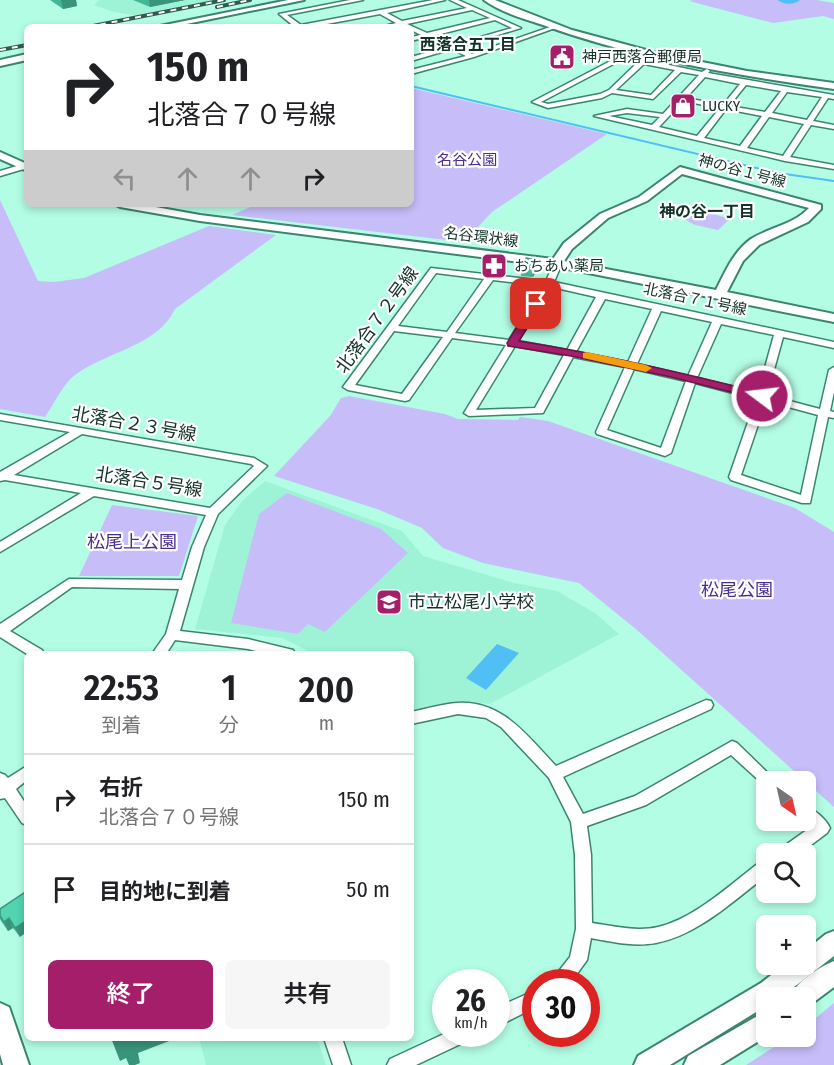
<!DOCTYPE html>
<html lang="ja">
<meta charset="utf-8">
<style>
body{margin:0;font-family:"Fira Sans Condensed","Noto Sans JP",sans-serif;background:#f6f6f6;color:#202124;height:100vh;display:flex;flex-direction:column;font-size:22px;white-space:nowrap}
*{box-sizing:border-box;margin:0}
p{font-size:20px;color:#757577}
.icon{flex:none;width:33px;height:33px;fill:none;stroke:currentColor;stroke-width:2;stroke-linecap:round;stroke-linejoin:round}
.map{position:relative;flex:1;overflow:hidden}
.sheet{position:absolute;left:24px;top:651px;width:390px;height:390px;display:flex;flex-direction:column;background:#fff;border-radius:9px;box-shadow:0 3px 9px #0003}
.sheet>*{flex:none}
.hud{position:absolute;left:24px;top:24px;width:390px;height:183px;border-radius:9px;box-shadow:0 3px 9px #0003;background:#fff;color:#202124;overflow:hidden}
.needle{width:39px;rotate:146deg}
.tools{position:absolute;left:756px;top:771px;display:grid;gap:12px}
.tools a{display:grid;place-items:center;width:60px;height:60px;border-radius:9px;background:#fff;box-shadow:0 3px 9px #0003;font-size:30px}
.speed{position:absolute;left:432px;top:969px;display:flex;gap:12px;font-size:30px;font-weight:700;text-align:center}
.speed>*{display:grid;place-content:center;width:78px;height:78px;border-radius:50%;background:#fff;box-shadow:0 3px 9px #0003;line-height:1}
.speed small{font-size:15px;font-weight:400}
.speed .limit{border:9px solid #d22;background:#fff;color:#111}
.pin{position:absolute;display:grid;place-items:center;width:51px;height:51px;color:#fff;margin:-26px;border-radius:12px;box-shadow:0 3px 9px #0006}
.me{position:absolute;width:66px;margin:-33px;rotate:285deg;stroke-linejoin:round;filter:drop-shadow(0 0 4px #0008)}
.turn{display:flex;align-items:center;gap:21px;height:126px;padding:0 24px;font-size:27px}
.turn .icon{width:78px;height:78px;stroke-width:2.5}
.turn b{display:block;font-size:42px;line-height:51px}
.lanes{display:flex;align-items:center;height:57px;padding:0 24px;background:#0003;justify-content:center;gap:30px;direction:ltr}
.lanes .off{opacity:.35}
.eta{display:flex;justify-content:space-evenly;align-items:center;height:102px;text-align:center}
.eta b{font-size:36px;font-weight:600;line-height:42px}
.primary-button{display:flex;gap:12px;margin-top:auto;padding:12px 24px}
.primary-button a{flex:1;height:69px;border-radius:9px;background:#a41e6a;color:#fff;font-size:24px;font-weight:600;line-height:69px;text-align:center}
.primary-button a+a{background:#f6f6f6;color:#202124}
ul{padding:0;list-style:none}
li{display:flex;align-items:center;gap:18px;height:90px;padding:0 24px;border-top:2px solid #e0e0e0}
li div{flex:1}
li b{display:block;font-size:22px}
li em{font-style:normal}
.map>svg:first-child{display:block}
.built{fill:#9ef3d7}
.green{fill:#c7bdf9}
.water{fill:#50bff3}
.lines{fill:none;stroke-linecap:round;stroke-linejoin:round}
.stream{stroke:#50bff3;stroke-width:2}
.river{fill:#50bff3;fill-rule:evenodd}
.street-casing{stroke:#3b8570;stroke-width:3}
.secondary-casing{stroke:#3b8570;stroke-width:4}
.street{fill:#fff;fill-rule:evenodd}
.secondary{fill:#fff;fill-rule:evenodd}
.rail-casing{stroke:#325a4e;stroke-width:4}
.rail{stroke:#fff;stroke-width:2;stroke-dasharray:6;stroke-linecap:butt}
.wall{fill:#47b698}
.shaded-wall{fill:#3a947c}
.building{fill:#53d4b1;stroke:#3a947c;stroke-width:1.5}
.route{fill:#a41e6a;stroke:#6b1445;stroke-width:1.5}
.slow{fill:#f59e0b}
.labels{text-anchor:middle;stroke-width:4.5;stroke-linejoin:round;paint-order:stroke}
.far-poi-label{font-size:15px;fill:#123128;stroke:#fff;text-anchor:start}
.far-park-label{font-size:15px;fill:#4b2c90;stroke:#fff}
.far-street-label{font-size:15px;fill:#123128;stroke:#fff}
.far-neighbourhood-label{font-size:16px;font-weight:bold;fill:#123128;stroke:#fff}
.street-label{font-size:18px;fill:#123128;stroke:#fff}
.park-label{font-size:18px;fill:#4b2c90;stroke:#fff}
.poi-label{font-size:18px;fill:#123128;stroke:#fff;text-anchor:start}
</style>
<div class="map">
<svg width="834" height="1065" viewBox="0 0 834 1065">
<rect width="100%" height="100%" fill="#b3fde5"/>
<!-- built -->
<g class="built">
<path d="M99,0h115l-75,16 -25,-4 -20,-7z"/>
<path d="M265,481l137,50 21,25 91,27 43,8 38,22 24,21 -129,70 -34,-3 -45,11v-58h-97l-32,-16 -87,-9 30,-104 17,-24z"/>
<path d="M199,1038h118l9,27h-120z"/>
</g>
<!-- green -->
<g class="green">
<path d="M693,0h124l17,3v16l-11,-3 -50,7 -84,-22z"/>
<path d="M411,88l196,46 -115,78 -28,30 -232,-27 25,-11h154z"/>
<path d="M0,200l38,81 16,1 30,-4 125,-52 67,9 -101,74c-18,38 -68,42 -100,66 -12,9 -21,29 -30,42l-45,-8z"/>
<path d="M688,206l42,13 -12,11 -23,-5 -19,-10z"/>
<path d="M349,396l96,18 13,5 60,1 2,-3 28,4 247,87 39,24v275l-197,-177 -58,-47 -96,-20 -40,-15 -21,-20 -45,-19 -103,-33 56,-60 11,-18z"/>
<path d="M287,493l94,36 27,24 -83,79 -17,-8 -10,10 -67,-11 28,-109z"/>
<path d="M112,505l86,11 -19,60h-100z"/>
<path d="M834,1003v62h-88l44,-28 16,-1v-10z"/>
</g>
<!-- water -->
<path class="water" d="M497,644l22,9 -33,37 -20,-12z"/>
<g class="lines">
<!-- stream -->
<path class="stream" d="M411,86l367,87 56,8"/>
<!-- river -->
<path class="river" d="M778,0h22c-5,5 -17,5 -22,0z"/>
<!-- street casing -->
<g class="street-casing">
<g id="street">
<path d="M350,0h13l-76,15 14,10 132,-25h12l-58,13 15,8 65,-13 -17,-8h8l63,28 -63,19 14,7 81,-28 5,1 -84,30 -63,17v-4l55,-14 -14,-7 -41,12v-4l36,-10 -21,-10 -15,4v-4l10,-2 -10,-5v-3l-10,-2 -20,2 15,-4 -16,-9 -69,13h-16l-16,-13zM472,10l18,8 -63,15 -20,-9zM495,20l17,8 -59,17 -20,-9z"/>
<path d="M622,55l80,17 5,-3 3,2 -2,2 126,22v4l-6,-1 -15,23 21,4v4l-23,-4 -21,32 44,8v4l-49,-8 -191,-45 33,-7 36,5 36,-39 -18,-3 -28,27 -41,-6 -10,5 -54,10 -16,-6zM623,59l15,3 -29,28 -9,4 -52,10 -7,-2zM644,64l31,6 -24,25 -35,-5zM705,77l35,7 -17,21 -37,-7zM746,85l35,6 -16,21 -36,-6zM787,92l35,5 -15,23 -35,-7zM683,101l37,7 -23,28 -38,-9zM726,109l36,7 -22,30 -36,-8zM627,113l33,4 -8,8 -43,-9zM769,117l35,7 -21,32 -36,-8z"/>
<path d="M27,163v5l-27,8v-5z"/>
<path d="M558,260l4,3 -8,19 280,60v6l-51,-11 -16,58 53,14 9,-39 5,-3v25l-4,19 4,1v6l-6,-1 -18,86h-8l-71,-23 -2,-3 27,-78 -61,-16 -24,70 -6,3 -68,-22 -1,-2 29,-65 -52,-10 -30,56 -74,3 -5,-3 42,-68 -54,-7 -43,62 -4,1 -57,-11 -5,-3 88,-119 115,13 8,-18zM436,273l48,6 -37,53 -49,-6zM493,280l50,6 -34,54 -54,-7zM552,287l44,10 -29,53 -49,-9zM605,299l47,10 -24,53 -52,-10zM661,311l51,11 -24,54 -51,-12zM721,324l53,11 -16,58 -61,-15zM394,331l49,6 -41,57 -47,-9zM515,346l49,9 -29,53 -59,2zM634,369l52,12 -25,67 -54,-18zM766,401l52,14 -17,80 -60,-20z"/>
<path d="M0,414l254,44 13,8 -2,2 -47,46 -14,33 -24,84 68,8 45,11 2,4h-27l-20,-5 -73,-9 -9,14h-14l14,-20 13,-45 -107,-2 -62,44 32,19 2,4h-17l-27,-17v-13l69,-45 113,1 10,-33 14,-32 -112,-19 -94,56v-10l81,-49 -76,-13 -5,1v-9l70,-40 -70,-12zM82,434l169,30 3,2 -44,42 -196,-33z"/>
<path d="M706,700l5,1 2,4 -2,4 -148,68 20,37 52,-18 97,-55 5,2 40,39h-11v5l-1,-1 -34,-31 -85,50 -59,21 4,29 1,68c21,3 44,9 66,4 36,-8 73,-43 102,-65l6,-2v16c-33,25 -68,59 -110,67 -22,4 -44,-1 -65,-5l-4,22 -16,22h-18l2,-6 15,-19 6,-28 -1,-74 -4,-33 -22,-44 -48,-51 -15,-9 -28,-4 -47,10v-12c15,-3 31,-8 46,-9 46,-3 71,34 99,63z"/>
<path d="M27,766v14l-11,9 11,17v19l-5,-2 -17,-25 -5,1v-26l5,2 3,3z"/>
<path d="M806,806c9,4 20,13 24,22l-3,5 -28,21h-21l2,-5 31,-22 -7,-7h2z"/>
<path d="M536,990v17l-40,20v-19z"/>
<path d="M446,1033l26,1 -3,6 -53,25h-29l3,-6z"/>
<path d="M324,1038h18l9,27h-18z"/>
</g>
</g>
<!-- secondary casing -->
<g class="secondary-casing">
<g id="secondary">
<path d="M288,0h16l-132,27h-17z"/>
<path d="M484,0h11l77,30 85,23 90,18 87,12v6c-99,-14 -197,-30 -291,-64 -19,-6 -43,-13 -59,-25z"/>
<path d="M27,54v6l-27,6v-6z"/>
<path d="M0,152l27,12v7l-27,-12z"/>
<path d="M680,167l141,38v4l-13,13 -49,23 -16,16 -16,31 107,22v8l-276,-55 -358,-46 -80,-14 -6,-3h25l61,11 353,44 11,-16 36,-29 39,-17zM682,174l127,34c-16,17 -39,19 -58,31 -17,12 -26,33 -35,51l-152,-29 8,-12 36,-31 39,-17z"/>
<path d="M834,931v25l-54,42h-14v8l-96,59h-36l4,-9 123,-73 24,-19h21v-14l20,-16z"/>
<path d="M834,961v26l-28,21v-10h-17c7,-16 30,-31 45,-37z"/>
<path d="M0,1003l9,4 20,58h-26l-3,-11z"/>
<path d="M766,1011l1,25 -47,29h-36l4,-9z"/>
</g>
</g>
<!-- street -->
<use href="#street" class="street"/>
<!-- secondary -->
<use href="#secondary" class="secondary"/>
<!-- rail casing -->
<g class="rail-casing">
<g id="rail">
<path d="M217,7l33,-7"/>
<path d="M88,27l136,-27"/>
<path d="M0,50l27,-5"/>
</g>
</g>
<!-- rail -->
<use href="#rail" class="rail"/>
</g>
<!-- wall -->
<g class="wall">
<path d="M50,0h26l1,6 -14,3z"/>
<path d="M133,0h52l-35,7z"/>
<path d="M537,260v9l-4,8 -12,-1v-9z"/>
<path d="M27,891l-7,46 -7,-9 -5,3 -7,-10 -1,-2v-10z"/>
</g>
<!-- shaded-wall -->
<g class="shaded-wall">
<path d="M61,0h15l1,6 -14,3z"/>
<path d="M149,0h36l-35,7z"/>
<path d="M537,260v9l-4,8v-9z"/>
<path d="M9,918l4,10 -5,3 -4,-9z"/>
<path d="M27,920v12l-7,5 -5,-9z"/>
<path d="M111,1038h66l-39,15 2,10 -5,2h-6l-3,-7 -6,3z"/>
</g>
<!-- building -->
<g class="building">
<path d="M526,258l11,2 -4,8 -12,-1z"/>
<path d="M27,891v29l-12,8 -6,-10 -5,4 -4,-6v-7z"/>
<path d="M119,1038h10l-9,4z"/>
</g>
<!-- route -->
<path class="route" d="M536,301l6,3 -23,37c83,13 165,32 247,53l2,2 -6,4 -91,-23 -100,-21 -63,-10 -1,-3 24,-39z"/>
<!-- slow -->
<path class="slow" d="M587,352l59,13 6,3 -6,4 -63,-14v-5z"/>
<!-- icons -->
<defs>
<g id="civic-square" transform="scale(1.35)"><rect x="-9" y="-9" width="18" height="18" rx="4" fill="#a41e6a" stroke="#fff"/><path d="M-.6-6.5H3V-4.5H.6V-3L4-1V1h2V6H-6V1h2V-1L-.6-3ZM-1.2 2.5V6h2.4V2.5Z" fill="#fff"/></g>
<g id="shop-square" transform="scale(1.35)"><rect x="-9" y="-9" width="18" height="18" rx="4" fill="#a41e6a" stroke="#fff"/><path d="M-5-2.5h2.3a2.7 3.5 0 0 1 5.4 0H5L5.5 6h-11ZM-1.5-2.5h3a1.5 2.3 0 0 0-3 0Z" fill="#fff"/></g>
<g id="pharmacy-square" transform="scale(1.35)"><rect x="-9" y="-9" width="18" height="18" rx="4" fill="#a41e6a" stroke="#fff"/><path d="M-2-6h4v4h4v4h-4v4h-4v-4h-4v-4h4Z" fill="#fff"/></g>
<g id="school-square" transform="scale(1.35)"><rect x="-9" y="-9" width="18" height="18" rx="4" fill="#a41e6a" stroke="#fff"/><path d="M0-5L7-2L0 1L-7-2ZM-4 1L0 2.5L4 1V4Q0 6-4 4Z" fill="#fff"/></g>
</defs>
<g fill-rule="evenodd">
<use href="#civic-square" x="562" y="57"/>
<use href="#shop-square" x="683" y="106"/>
<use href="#pharmacy-square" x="494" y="266"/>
<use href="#school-square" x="389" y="602"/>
</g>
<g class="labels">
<!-- far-poi labels -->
<g class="far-poi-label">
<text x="582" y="62">神戸西落合郵便局</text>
<text x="702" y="111">LUCKY</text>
<text x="514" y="271">おちあい薬局</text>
</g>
<!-- far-park labels -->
<g class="far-park-label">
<text x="467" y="165">名谷公園</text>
</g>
<!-- far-street labels -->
<g class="far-street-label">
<text transform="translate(742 171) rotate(15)" y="5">神の谷１号線</text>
<text transform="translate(481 237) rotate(7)" y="5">名谷環状線</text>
<text transform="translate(695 299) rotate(12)" y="5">北落合７１号線</text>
</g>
<!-- far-neighbourhood labels -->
<g class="far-neighbourhood-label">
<text x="468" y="50">西落合五丁目</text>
<text x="707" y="217">神の谷一丁目</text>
</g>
<!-- street labels -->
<g class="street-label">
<text transform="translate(377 320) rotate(-54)" y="6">北落合７２号線</text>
<text transform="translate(134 424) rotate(10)" y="6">北落合２３号線</text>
<text transform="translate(149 482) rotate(9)" y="6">北落合５号線</text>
</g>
<!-- park labels -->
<g class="park-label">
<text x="132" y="548">松尾上公園</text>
<text x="737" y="596">松尾公園</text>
</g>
<!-- poi labels -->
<g class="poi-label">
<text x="408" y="608">市立松尾小学校</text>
</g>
</g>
</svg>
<div class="tools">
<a><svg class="needle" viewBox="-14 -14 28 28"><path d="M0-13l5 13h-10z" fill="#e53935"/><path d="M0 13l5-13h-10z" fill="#757577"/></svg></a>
<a><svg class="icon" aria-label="search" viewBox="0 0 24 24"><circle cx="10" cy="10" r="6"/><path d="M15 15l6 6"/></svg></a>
<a>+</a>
<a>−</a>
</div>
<div class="speed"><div>26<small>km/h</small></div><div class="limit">30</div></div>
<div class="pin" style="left:536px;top:304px;background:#d93025"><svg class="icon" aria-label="arrive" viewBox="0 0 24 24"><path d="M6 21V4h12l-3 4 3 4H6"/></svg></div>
<svg class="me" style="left:762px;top:396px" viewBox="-20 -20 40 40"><circle r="17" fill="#a41e6a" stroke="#fff" stroke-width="3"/><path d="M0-11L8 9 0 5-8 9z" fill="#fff"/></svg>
<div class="hud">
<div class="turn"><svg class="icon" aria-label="right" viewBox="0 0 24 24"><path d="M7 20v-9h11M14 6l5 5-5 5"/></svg><div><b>150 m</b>北落合７０号線</div></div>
<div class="lanes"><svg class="icon off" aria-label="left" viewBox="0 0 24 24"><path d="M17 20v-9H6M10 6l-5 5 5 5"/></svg><svg class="icon off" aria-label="ahead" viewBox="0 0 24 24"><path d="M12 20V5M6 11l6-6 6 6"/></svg><svg class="icon off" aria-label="ahead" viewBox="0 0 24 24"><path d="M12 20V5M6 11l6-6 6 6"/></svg><svg class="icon" aria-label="right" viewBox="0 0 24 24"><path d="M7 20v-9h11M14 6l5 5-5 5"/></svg></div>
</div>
<section class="sheet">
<div class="eta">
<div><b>22:53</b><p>到着</p></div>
<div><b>1</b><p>分</p></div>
<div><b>200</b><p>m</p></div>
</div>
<ul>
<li><svg class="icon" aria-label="right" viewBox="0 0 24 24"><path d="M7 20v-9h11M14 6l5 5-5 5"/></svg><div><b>右折</b><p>北落合７０号線</p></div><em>150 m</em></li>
<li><svg class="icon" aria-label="arrive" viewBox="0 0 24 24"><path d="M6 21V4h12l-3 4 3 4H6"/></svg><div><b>目的地に到着</b></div><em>50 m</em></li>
</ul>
<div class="primary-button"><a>終了</a><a>共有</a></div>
</section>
</div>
